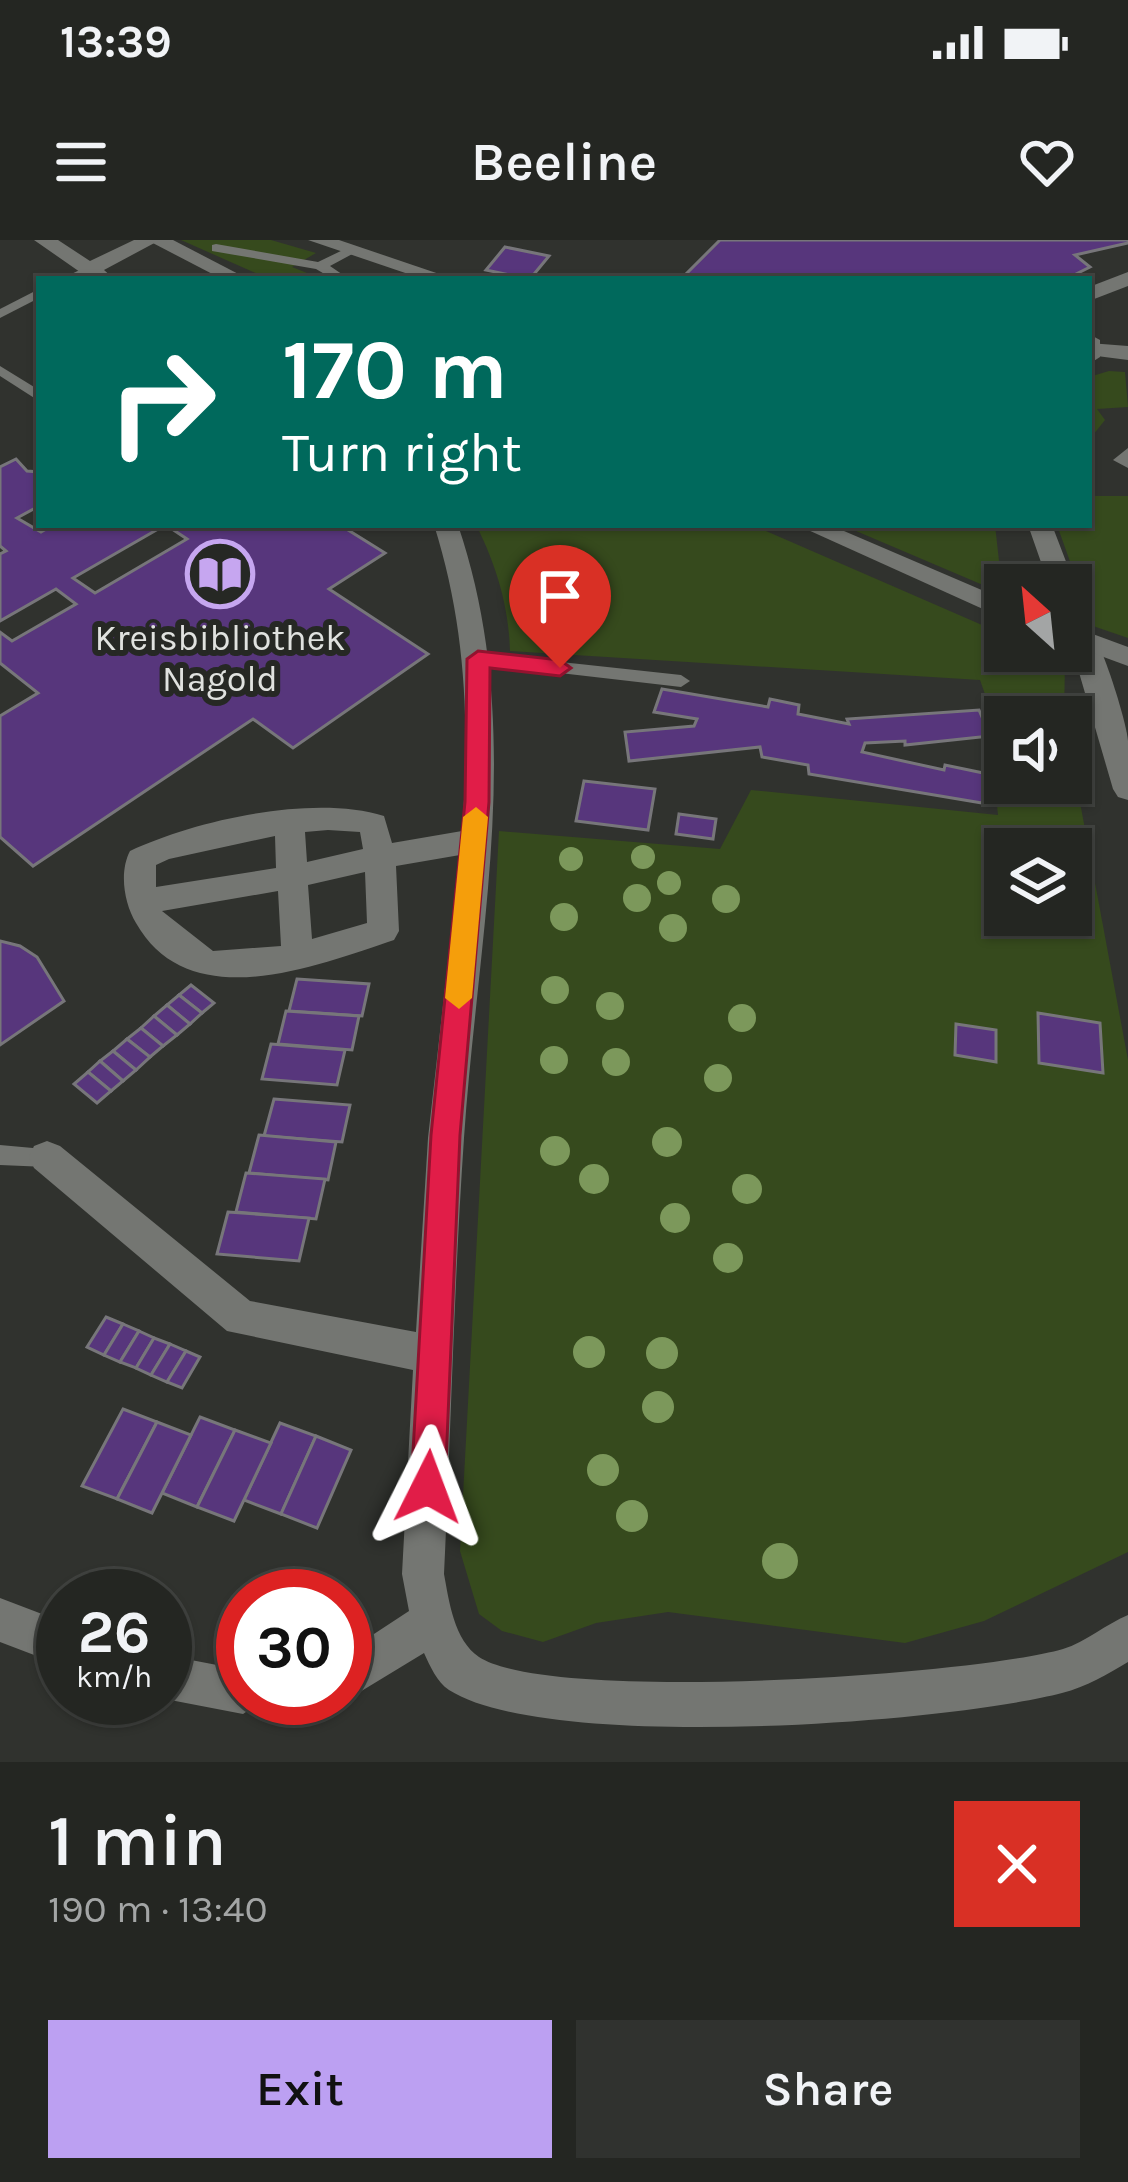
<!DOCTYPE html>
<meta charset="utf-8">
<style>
body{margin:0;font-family:Karla,sans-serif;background:#30322f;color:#f1f3f6;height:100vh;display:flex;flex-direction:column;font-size:45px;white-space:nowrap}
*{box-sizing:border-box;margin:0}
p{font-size:39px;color:#a3a5a5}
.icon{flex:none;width:66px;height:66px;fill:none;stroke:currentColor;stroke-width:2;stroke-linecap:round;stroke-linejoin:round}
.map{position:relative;height:1522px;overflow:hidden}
.drawer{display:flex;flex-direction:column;background:#242622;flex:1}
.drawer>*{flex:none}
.guide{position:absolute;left:36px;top:36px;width:1056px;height:252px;border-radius:0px;box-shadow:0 3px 9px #0004,0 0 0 3px #414340;background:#00695c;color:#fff;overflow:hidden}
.needle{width:78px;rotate:333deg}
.controls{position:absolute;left:984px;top:324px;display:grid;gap:24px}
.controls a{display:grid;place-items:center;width:108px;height:108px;border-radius:0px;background:#242622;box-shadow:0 3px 9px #0004,0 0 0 3px #414340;font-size:60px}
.speed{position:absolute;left:36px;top:1329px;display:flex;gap:24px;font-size:60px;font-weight:700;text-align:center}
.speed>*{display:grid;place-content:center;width:156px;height:156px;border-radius:50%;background:#242622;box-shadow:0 3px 9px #0004,0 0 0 3px #414340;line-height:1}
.speed small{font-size:30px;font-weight:400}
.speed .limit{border:18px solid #d22;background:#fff;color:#111}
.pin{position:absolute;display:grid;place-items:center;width:102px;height:102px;color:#fff;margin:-123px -51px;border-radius:50% 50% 50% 0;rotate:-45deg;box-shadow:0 0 12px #0007}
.pin .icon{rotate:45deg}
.me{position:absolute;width:132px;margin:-66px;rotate:3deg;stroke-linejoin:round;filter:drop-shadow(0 0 9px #0008)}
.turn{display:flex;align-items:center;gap:42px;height:252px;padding:0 48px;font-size:54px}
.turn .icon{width:156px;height:156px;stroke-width:2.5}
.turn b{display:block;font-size:84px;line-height:102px}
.round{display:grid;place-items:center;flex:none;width:126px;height:126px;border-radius:0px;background:#30322f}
.head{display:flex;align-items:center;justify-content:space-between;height:204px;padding:0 48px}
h1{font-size:72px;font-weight:600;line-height:90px}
.button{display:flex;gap:24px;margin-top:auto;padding:24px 48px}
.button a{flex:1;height:138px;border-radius:0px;background:#bca0f2;color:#111;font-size:48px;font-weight:600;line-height:138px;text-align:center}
.button a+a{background:#30322f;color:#f1f3f6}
.status{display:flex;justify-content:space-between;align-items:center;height:84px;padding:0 60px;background:#242622;direction:ltr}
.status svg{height:33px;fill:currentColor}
header{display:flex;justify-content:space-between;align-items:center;height:156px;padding:0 48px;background:#242622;font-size:54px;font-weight:600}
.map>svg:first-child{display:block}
.green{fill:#364a1d;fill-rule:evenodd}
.building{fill:#57367c;stroke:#77767a;stroke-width:3}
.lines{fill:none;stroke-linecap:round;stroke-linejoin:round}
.service{fill:#747672;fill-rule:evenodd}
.minor{fill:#747672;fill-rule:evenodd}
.tertiary{fill:#747672;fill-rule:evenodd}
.secondary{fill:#747672;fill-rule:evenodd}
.tree{fill:#7c985b}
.route{fill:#e11d48;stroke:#92132f;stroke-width:3}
.slow{fill:#f59e0b}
.labels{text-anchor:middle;stroke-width:12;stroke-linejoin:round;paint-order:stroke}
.far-poi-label{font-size:36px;fill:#e0e2df;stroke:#262824}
</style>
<div class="status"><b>13:39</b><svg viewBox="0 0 49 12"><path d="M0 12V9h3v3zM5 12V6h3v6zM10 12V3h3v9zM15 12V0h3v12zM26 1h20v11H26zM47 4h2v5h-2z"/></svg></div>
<header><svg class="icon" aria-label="menu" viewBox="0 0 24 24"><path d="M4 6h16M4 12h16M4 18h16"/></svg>Beeline<svg class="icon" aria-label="heart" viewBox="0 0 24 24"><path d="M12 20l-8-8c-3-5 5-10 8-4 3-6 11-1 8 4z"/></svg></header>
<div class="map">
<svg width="1128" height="1522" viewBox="0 0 1128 1522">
<rect width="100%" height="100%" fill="#30322e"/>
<!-- green -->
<g class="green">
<path d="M181,0h90l45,13 -24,14 30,12h-53z"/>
<path d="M1109,131l16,1 3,35 -31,2 8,11 -16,20v-63z"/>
<path d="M1089,256h39v142l-35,-12 -36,-101h32z"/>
<path d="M476,285h276l253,110v16h36l24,11 -1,55h-59v66h66v-29l57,306v492l-144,69 -79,22 -237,-31 -72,11 -53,19 -41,-11 -23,-17 -19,-63 39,-720 221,18 31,-59 247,25 -12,-118 -6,-17 -470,-29c-1,-44 -14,-87 -34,-126zM1005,609h66v66h-66z"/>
<path d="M842,285h153l4,36 -9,27z"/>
</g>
<!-- building -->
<g class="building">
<path d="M720,0h408v3l-53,12 15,12 -24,12h-385z"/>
<path d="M505,7l44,9 -19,23 -44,-9z"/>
<path d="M16,219l11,12 12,1v34l-22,12 24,14 12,-7h112l-92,53 22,15 92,-54 -21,-14h174l45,28 -56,36 99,65 -135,94 -40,-29 -220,147 -33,-29v-121l38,-23 -38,-30v-31l12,9 64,-37 -20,-15 -56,32v-67l6,-3 -6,-5v-79z"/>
<path d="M662,449l106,18 2,-8 29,6 -1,9 51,10 -2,-5 132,-9 11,26 -85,9v-4l-40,2 -3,9 82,18 1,-5 43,9 -6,29 -173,-29 -1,-9 -46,-8 -2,-10 -131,14 -4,-29 69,-6 3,-7 -43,-7z"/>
<path d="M584,541l71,8 -7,41 -72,-9z"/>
<path d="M679,574l37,5 -3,20 -37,-5z"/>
<path d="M0,701l20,5 17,11 27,44 -64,44z"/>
<path d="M297,739l72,5 -7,32 -73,-5z"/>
<path d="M191,745l23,18 -12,10 -23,-18z"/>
<path d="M179,755l23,18 -12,11 -23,-19z"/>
<path d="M167,765l23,19 -13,11 -23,-19z"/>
<path d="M286,771l73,5 -7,34 -74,-6z"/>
<path d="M1038,773l62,10 3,50 -64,-10z"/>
<path d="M154,776l23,19 -14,11 -22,-18z"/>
<path d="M956,784l40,6v32l-41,-7z"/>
<path d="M141,788l22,18 -13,11 -23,-18z"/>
<path d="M127,799l23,18 -14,13 -23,-19z"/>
<path d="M271,804l74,6 -8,35 -75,-6z"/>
<path d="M113,811l23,19 -13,11 -23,-20z"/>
<path d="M100,821l23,20 -12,10 -23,-19z"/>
<path d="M88,832l23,19 -14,12 -23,-19z"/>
<path d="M274,859l76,6 -8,37 -78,-6z"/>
<path d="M259,895l77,7 -8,38 -79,-7z"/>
<path d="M246,933l79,6 -9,40 -80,-7z"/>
<path d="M228,972l81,6 -10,43 -82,-7z"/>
<path d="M106,1077l17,7 -19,31 -17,-8z"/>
<path d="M123,1084l16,7 -19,31 -16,-7z"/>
<path d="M139,1091l15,7 -18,30 -16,-6z"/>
<path d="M154,1098l16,6 -19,31 -15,-7z"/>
<path d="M170,1104l16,7 -19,31 -16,-7z"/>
<path d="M186,1111l14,6 -18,31 -15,-6z"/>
<path d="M123,1169l34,13 -40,77 -35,-13z"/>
<path d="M200,1177l35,13 -38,77 -35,-14z"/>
<path d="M157,1182l34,13 -39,78 -35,-14z"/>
<path d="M280,1183l36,13 -35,78 -37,-14z"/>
<path d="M235,1190l36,13 -37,78 -37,-14z"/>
<path d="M316,1196l35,14 -34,78 -36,-14z"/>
</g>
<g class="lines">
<!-- service -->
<g class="service">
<path d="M216,4l102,18 27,-13 11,3 -26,14 19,13h-16l-17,-10 -104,-18v-6z"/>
<path d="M88,26l6,4c-9,9 -20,9 -33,9z"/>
<path d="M39,49v9l-39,20v-9z"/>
<path d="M0,126l39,24v11l-39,-25z"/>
<path d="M1128,208v20l-15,-8z"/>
<path d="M479,413l202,22 9,6 -9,6 -208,-24v-8z"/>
<path d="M0,905l55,5 3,7 -3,7 -8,3 -47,-2z"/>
</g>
<!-- minor -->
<g class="minor">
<path d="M34,0h24l32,21 44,-21h26l-56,30 10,9h-24z"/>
<path d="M1089,103l39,3v14l-39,-5z"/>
<path d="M434,285h24c69,204 20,405 6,613 -10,146 -13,290 -20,436 5,27 10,66 35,83 72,47 494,18 584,-8 23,-7 43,-25 65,-34v47c-20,12 -42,25 -66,31 -116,30 -514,60 -613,-3 -12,-8 -19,-24 -25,-37l-79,48 -8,-3h8v-45l64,-42 -7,-37 11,-204 -186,-39 -193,-163 -5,-11 5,-11 13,-5 13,5 190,155 166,31 12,-194 32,-283 -64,11 3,65 -5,9c-78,26 -205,77 -258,-17 -12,-20 -17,-51 -6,-72 66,-31 183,-57 254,-35l8,27 70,-12c8,-106 4,-205 -28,-306zM328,590l32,2 3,17 -56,13 -2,-30zM275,596l1,32 -120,19v-22l13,-6zM365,632l2,51 -55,16 -4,-54zM278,651l3,55 -68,5 -51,-40z"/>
<path d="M1028,285h24l23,60 -4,6v-6h-22z"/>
<path d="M1071,360c20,6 55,117 57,141 0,19 0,39 0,59l-10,-3 -5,-8 -42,-144z"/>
<path d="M0,1358l63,24v44l-63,-24z"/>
<path d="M165,1415l78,15v28h75l-7,16 -16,7 -29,-7 -5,-12 -18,12 -78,-15z"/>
</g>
<!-- tertiary -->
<g class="tertiary">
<path d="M308,0h31l115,39h-31z"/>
<path d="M1128,32v14l-39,15v-14z"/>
<path d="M1089,94l11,6v17l-11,7z"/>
</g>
<!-- secondary -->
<g class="secondary">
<path d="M147,0h26l75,39h-26z"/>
<path d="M797,285h33l175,75v19z"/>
<path d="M1071,386l57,21v19l-57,-21z"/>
</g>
</g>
<!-- trees -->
<g class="tree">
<circle cx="643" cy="617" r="12"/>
<circle cx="571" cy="619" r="12"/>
<circle cx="669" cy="643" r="12"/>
<circle cx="637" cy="658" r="14"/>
<circle cx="726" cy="659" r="14"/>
<circle cx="564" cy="677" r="14"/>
<circle cx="673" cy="688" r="14"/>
<circle cx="555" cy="750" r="14"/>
<circle cx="610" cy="766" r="14"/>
<circle cx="742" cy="778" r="14"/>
<circle cx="554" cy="820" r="14"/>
<circle cx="616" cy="822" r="14"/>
<circle cx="718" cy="838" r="14"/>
<circle cx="667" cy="902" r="15"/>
<circle cx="555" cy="911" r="15"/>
<circle cx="594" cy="939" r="15"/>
<circle cx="747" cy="949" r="15"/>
<circle cx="675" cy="978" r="15"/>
<circle cx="728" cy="1018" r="15"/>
<circle cx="589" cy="1112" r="16"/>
<circle cx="662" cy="1113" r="16"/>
<circle cx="658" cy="1167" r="16"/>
<circle cx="603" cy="1230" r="16"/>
<circle cx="632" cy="1276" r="16"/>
<circle cx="780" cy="1321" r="18"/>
</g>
<!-- route -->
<path class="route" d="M478,411l82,9 11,8 -11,8 -70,-8 -1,134 -29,333 -15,352 -5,12 -12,5 -12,-5 -5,-12 20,-352 34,-333 2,-143z"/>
<!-- slow -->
<path class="slow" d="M476,567l12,10 -16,181 -13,11 -14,-11 18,-181z"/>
<!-- icons -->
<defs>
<g id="library-ring" transform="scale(3.45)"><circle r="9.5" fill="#262824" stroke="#c6a6f0" stroke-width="1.5"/><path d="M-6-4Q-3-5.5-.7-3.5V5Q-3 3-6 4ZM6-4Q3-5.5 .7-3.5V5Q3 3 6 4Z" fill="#c6a6f0"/></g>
</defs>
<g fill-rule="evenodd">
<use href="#library-ring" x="220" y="334"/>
</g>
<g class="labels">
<!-- far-poi labels -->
<g class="far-poi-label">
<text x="220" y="410">Kreisbibliothek<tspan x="220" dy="41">Nagold</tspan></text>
</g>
</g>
</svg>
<div class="controls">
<a><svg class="needle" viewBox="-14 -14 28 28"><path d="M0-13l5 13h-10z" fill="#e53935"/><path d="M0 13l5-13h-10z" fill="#a3a5a5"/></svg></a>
<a><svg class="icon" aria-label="sound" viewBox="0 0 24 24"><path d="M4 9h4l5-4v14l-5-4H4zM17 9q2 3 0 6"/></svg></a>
<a><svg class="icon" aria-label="layers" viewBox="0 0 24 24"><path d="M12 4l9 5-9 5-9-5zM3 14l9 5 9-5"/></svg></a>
</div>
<div class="speed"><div>26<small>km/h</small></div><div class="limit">30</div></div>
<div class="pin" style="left:560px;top:428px;background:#d93025"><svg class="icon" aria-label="arrive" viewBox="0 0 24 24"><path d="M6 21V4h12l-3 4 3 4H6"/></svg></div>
<svg class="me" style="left:428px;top:1247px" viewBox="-20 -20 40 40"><path d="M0-17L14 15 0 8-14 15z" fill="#e11d48" stroke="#fff" stroke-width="4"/></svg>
<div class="guide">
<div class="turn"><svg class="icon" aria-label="right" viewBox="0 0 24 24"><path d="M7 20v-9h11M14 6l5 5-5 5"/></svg><div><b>170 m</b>Turn right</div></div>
</div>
</div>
<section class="drawer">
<div class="head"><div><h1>1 min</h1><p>190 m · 13:40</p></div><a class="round" style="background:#d93025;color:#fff"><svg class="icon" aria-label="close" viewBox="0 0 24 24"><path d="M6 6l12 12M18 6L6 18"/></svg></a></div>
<div class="button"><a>Exit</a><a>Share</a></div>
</section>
